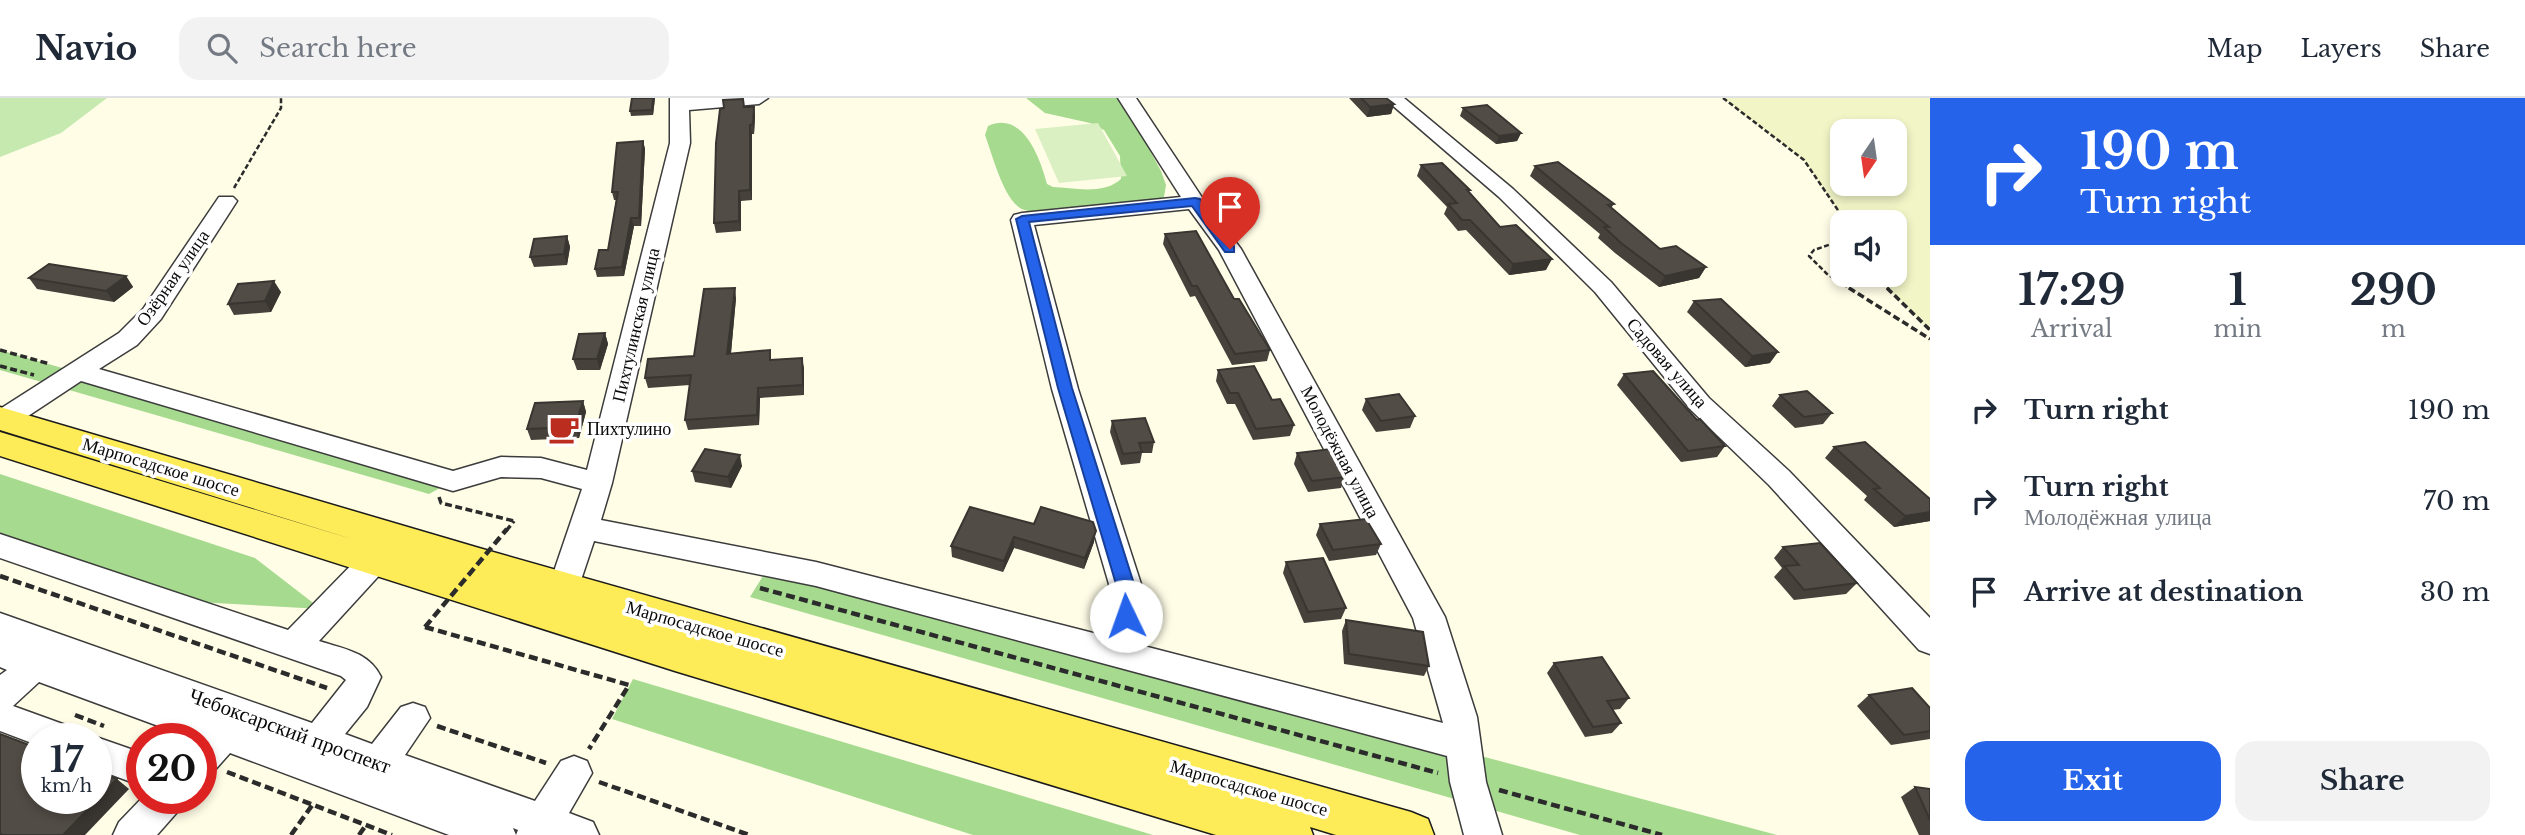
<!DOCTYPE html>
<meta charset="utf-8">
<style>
body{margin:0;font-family:"Libre Baskerville",serif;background:#f2f2f3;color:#1f2937;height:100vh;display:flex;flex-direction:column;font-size:26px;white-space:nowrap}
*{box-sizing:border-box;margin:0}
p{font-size:23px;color:#747a83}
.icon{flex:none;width:38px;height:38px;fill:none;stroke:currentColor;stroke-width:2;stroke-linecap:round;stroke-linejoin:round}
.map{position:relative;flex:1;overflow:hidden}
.panel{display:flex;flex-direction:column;background:#fff;width:595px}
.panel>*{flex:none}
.hud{background:#2563eb;color:#fff;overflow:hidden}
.needle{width:46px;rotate:193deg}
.tools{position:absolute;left:1830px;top:21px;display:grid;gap:14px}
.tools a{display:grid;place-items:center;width:77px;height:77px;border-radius:14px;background:#fff;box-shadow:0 4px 10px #0003;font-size:35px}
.speed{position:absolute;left:21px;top:625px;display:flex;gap:14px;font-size:35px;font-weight:700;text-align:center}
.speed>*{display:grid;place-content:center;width:91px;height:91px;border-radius:50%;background:#fff;box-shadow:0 4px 10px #0003;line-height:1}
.speed small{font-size:18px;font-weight:400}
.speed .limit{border:10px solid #d22;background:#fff;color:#111}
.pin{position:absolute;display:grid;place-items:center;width:60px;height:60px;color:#fff;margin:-72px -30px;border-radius:50% 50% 50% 0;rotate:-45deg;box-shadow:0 0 7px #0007}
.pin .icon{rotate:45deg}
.me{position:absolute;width:77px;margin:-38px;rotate:357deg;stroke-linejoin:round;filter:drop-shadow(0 0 5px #0008)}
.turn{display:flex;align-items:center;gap:24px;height:147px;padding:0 35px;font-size:32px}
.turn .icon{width:91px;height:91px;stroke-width:2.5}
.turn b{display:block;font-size:49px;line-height:60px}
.eta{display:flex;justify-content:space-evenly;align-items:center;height:119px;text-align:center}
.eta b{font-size:42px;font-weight:700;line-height:49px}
.primary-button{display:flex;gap:14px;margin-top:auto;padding:14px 35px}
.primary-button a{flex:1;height:80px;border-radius:21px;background:#2563eb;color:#fff;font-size:28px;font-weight:700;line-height:80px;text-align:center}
.primary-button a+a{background:#f2f2f3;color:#1f2937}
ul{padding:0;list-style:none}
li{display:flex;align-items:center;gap:21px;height:91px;padding:0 35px}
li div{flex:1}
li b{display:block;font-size:26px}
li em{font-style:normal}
header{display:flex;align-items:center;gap:42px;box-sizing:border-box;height:98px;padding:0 35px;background:#fff;border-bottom:2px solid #e0e1e3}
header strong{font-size:33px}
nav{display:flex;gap:38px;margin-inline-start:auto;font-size:24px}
.search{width:490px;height:63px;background:#f2f2f3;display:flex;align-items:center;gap:18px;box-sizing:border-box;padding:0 24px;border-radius:21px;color:#747a83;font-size:26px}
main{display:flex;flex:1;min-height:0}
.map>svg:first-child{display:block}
.farmland{fill:#f2f5c6;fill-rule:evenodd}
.green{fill:#c6e9b0}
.forest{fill:#a6da8f}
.pitch{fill:#daf0c2}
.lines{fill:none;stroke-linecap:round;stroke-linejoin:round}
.minor-casing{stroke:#3c3c3c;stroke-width:3}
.major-casing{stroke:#1a1a1a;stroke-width:3}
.path-far2{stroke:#2b2b2b;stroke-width:2.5;stroke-dasharray:5 2.5;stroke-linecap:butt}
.path-far1{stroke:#2b2b2b;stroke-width:3.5;stroke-dasharray:7 3.5;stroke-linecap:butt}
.path{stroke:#2b2b2b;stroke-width:4.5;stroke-dasharray:9 4.5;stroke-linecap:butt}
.minor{fill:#fff;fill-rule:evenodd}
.major{fill:#fdeb58;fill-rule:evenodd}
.path-bridge-far1{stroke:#2b2b2b;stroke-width:3.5;stroke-dasharray:7 3.5;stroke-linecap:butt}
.path-bridge{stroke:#2b2b2b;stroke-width:4.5;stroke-dasharray:9 4.5;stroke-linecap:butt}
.wall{fill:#47413c}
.shaded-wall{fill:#393531}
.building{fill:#524c46;stroke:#393531;stroke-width:2}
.route{fill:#2563eb;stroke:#184099;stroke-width:2}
.labels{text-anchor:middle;stroke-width:7;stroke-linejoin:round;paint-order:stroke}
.street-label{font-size:18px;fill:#090909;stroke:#fff}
.poi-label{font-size:18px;fill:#090909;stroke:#fff;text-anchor:start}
.near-street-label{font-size:21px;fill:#090909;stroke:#fff}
</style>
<header>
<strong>Navio</strong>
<div class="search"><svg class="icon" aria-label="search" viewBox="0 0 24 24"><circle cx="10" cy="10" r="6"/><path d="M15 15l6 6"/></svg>Search here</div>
<nav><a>Map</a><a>Layers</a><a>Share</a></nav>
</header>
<main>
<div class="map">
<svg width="1930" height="737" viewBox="0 0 1930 737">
<rect width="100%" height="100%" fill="#fffde6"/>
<!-- farmland -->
<path class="farmland" d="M1723,0h207v232l-46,-45 -5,-10h16v-53h-49l-42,-62zM1843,33h52v53h-52z"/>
<!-- green -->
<path class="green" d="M0,0h107l-46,35 -61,24z"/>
<!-- forest -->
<g class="forest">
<path d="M1026,0h96l39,73 5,14 -2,12c-22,9 -125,23 -144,11 -17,-11 -28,-54 -35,-73l3,-9c35,-16 52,32 59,58l6,3c21,1 51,8 68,-8l-1,-23 -16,-26 -14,-7 -45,-10z"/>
<path d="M0,252l453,131 -24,13 -429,-124z"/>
<path d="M0,376l255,84 66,51 -142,-8 -179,-61z"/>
<path d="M769,468l1008,269h-197l-830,-238z"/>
<path d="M633,581l520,156h-180l-361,-116z"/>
</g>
<!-- pitch -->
<path class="pitch" d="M1098,25l29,53 -68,7 -24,-54z"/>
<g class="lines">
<!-- minor casing -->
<g class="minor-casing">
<g id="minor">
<path d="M670,0h98l-9,6 -70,6 1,33 -78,340 -11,37 215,42 289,74 5,-20 -1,-32 -57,-195 -41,-169 3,-5 8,-2 159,-16 -63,-99h18l67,101 38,50 204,368 32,100 9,65 16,53h-38l-14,-53 -3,-26 -631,-170 -222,-45 -19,57 -11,3 -11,-3 -5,-9 34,-100 -41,-11 -40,-1 -48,14 -372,-110 -68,45 -13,1v-18l119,-76 24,-24 76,-112h14l4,4 -76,118 -24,26 -38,24 354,102 48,-14 40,1 46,12 83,-327zM1189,111l30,41 194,368 30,105 -307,-79 6,-28 -1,-32 -63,-195 -44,-164z"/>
<path d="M1384,0h20l109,91 98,93 98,116 80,73 141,147v36l-11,-4 -150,-165 -78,-75 -96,-118 -96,-95z"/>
<path d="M0,436l288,96 75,-77 11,-4 11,4 4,8 -4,8 -66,72c25,8 50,11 62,36l-14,30 -22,27 27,10 29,-37 12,-4 12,4 5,11 -25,37 130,46 26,-40 13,-5 13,5 5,12 -23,40 24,9 6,13h-83l2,-5 -5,-2 3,7h-67l-219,-82 -16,18 -13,5v-38h-10l-152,-56 -26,24 58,21 5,11h-39v7l-37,-14v-56l7,-5 -7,-3v-54l312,110 34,-43 -5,-4 -341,-118z"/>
<path d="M96,639l46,16v33l-46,-17v-31h-4z"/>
<path d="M142,700h42l-5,12 -22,25h-44l6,-13z"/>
</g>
</g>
<!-- major casing -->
<g class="major-casing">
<path id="major" d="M0,309l479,141 932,264 17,7 6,16h-98l-26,-8 3,8h-97l-541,-164 -675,-215v-24l355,108 -355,-110z"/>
</g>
<!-- path-far2 -->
<g class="path-far2">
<path d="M1723,0l81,62 42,62"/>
<path d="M234,90l47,-80v-10"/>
<path d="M1843,142l-29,10 -5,6 18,18 25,16"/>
<path d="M1879,177l10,15"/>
</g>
<!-- path-far1 -->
<g class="path-far1">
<path d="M1849,190l81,51"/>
<path d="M1887,190l43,42"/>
<path d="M0,252l50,14"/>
<path d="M0,268l34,9"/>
<path d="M439,399l2,6 73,18"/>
</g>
<!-- path -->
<g class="path">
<path d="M0,478l327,112"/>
<path d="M760,490l678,185"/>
<path d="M425,529l204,58 -40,64"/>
<path d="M75,617l29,11"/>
<path d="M437,628l109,37"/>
<path d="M227,674l165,63"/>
<path d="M599,684l150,53"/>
<path d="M1499,692l163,45"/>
<path d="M291,737l22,-31"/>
<path d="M359,737l7,-10"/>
</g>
<!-- minor -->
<use href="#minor" class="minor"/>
<!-- major -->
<use href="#major" class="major"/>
<!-- path-bridge-far1 -->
<path class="path-bridge-far1" d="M506,433l8,-10"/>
<!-- path-bridge -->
<path class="path-bridge" d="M425,529l82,-98"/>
</g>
<!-- wall -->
<g class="wall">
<path d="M632,0h23l-2,17 -22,1 -1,-5z"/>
<path d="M1349,0h37l8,6 -3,10 -24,3z"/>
<path d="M754,9l1,9 -1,18h-2v66l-11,1v30l-25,2 -2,-10 10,-115z"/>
<path d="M1463,10l58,25 -4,8 -21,3 -36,-28z"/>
<path d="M643,43l2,8 -4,77h-7l-10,50 -27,1 -2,-8 13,-19 8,-50h-2l-2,-8z"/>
<path d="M1421,67l48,27 31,35 46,43 -37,5 -43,-45 -8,1 -14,-17 3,-7 -30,-31z"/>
<path d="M1535,68l79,38 -3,4 49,41 46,18 -7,11 -40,9 -44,-34 -17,-15 2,-4 -70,-58z"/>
<path d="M1165,136l69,65 36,51 -3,11 -35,4 -37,-69 -5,1 -27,-53z"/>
<path d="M567,138l3,11 -3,18 -33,2 -4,-10z"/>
<path d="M126,178l7,11 -19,15 -77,-13 -8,-11z"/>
<path d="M281,194l-10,20 -37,3 -6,-11z"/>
<path d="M736,200l-5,55 41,7 32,8v27l-44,3 -1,27 -71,5 -3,-10 5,-35 -42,3 -3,-10 49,-22z"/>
<path d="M1694,203l76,62 -25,4 -58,-55z"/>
<path d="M605,235l3,11 -8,26h-23l-4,-11z"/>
<path d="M1218,272l54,30 22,25 -4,11 -37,4 -18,-36h-8l-11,-23z"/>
<path d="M1624,276l73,46 28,26 -8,11 -36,5 -64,-77z"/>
<path d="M1780,297l52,18 -9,11 -28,4 -23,-22z"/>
<path d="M1366,301l49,17 -5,12 -34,4 -14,-22z"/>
<path d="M583,303l3,11 -7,26 -48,2 -4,-11z"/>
<path d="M1112,323l42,21 -2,11h-10l-2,10 -19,2 -11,-33z"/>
<path d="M1834,349l96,52v22l-36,6 -30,-27 3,-4 -42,-38z"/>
<path d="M1297,355l49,24 -5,11 -33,4 -14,-28z"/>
<path d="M742,368l-11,22 -36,-6 -3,-11z"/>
<path d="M970,409l124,35 -10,27 -70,-21 -11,24 -51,-15 -1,-11z"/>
<path d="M1320,426l61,20 -5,11 -47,6 -13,-26z"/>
<path d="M1783,449l74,36 -11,11 -52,6 -20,-23 8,-9 -8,-10z"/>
<path d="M1286,464l60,46 -5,11 -37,4 -21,-50z"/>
<path d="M1346,522l83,46 -5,10 -80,-12 -2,-33z"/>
<path d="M1554,565l75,35 -9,11 -8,1 9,13 -9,10 -27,4 -38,-64z"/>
<path d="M1869,597l61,13v31l-39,6 -34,-39z"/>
<path d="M1915,689l15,2v46h-11l-18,-38z"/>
</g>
<!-- shaded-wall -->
<g class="shaded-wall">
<path d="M653,0h2l-2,17 -1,-5z"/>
<path d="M1394,6l-3,10 -24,3 3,-10z"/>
<path d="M754,9l1,9 -1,18 -1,-10z"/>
<path d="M750,27l2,9v66l-2,-10z"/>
<path d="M1521,35l-4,8 -21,3 3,-8z"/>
<path d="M643,43l2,8 -4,77 -2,-8z"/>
<path d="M739,93l2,10v30l-2,-10z"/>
<path d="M631,120l3,8 -10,50 -2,-9z"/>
<path d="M567,138l3,11 -3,18 -3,-11z"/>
<path d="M1552,161l-6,11 -37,5 4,-11z"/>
<path d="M1706,169l-7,11 -40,9 6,-11z"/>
<path d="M126,178l7,11 -19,15 -8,-11z"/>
<path d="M274,183l7,11 -10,20 -6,-11z"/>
<path d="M735,190l1,10 -6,65 -3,-9z"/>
<path d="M605,235l3,11 -8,26 -3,-11z"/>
<path d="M1778,254l-8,11 -25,4 7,-11z"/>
<path d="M802,260l2,10v27l-1,-10z"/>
<path d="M758,290l2,10 -1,27 -2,-10z"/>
<path d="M583,303l3,11 -7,26 -4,-11z"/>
<path d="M740,357l2,11 -11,22 -3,-11z"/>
<path d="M1930,414v9l-36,6 11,-11z"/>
<path d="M1096,433l-2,11 -10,27 1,-11z"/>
<path d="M1014,439v11l-11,24 1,-11z"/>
<path d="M117,681l12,10 -44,46h-22z"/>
</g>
<!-- building -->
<g class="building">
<path d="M632,0h21l-1,12 -22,1z"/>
<path d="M1361,0h25l8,6 -24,3z"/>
<path d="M743,1l1,8h10l-1,17 -3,1v65l-11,1v30l-25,2 2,-80 4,-34 4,-1 -1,-8z"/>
<path d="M1487,7l34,28 -22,3 -36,-28z"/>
<path d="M643,43l-4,77h-8l-9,49 -27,2 4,-19h9l10,-58h-6l5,-49z"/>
<path d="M1558,64l56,42 -6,1 52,44 16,-3 30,21 -41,9 -44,-33 -17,-16h5l-74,-61z"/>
<path d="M1442,65l28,27h-3l33,37 16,-2 36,34 -39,5 -43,-44h-8l-14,-16 9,-1 -36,-38z"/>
<path d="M1196,133l38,68h5l31,51 -35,4 -38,-68h-5l-27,-52z"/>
<path d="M567,138l-3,18 -34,3 4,-18z"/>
<path d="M49,166l77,12 -20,15 -77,-13z"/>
<path d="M274,183l-9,20 -37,3 10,-20z"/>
<path d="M735,190l-8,66 43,-4v10l32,-2 1,27 -45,3 -1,27 -72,5 6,-45 -46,3 3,-19 46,-3 10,-67z"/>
<path d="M1721,201l57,53 -26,4 -58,-55z"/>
<path d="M605,235l-8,26h-24l6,-25z"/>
<path d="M1254,268l18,34 8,-1 14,26 -38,4 -18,-36h-8l-12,-23z"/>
<path d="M1653,273l44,49 3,-1 25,27 -37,5 -64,-77z"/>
<path d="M1807,293l25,22 -28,4 -24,-22z"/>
<path d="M1399,296l16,22 -34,5 -15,-22z"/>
<path d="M583,303l-8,26 -48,2 8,-26z"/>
<path d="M1145,320l9,24 -15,1 3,9 -19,2 -11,-33z"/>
<path d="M1865,344l65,57v13l-25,4 -31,-27 6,-1 -46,-41z"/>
<path d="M705,351l35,6 -12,22 -36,-6z"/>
<path d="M1331,351l15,28 -34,4 -15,-28z"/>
<path d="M970,409l64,17 7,-17 52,15 3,9 -11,27 -71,-21 -10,24 -53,-15z"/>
<path d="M1366,421l15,25 -48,6 -13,-26z"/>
<path d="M1820,445l37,40 -53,7 -20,-24 15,-1 -16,-18z"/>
<path d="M1323,460l23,50 -38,4 -22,-50z"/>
<path d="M1346,522l77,12 6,34 -80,-12z"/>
<path d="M1602,559l27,41 -22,3 14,22 -28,4 -39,-64z"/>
<path d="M1912,590l18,20v23l-26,4 -35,-40z"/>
<path d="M0,636l37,14v50h59v-27l21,8 -54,56h-59l-4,-1z"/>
<path d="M1915,689l15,2v31z"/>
</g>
<!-- route -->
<path class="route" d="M1195,100l5,1 34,47v6h-9l-33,-46 -163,16 43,166 62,196 1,32 -3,5 -6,2 -7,-2 -2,-5 -1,-32 -58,-196 -42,-169 6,-3z"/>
<!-- icons -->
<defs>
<g id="cafe-bare" transform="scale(2.415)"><path d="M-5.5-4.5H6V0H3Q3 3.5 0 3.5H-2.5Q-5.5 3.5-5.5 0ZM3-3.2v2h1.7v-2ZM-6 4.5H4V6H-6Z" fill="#bb2d1f" stroke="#fff" stroke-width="2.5" paint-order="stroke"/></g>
</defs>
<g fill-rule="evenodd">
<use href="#cafe-bare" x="564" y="331"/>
</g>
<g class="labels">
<!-- street labels -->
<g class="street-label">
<text transform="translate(173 180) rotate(-55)" y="6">Озёрная улица</text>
<text transform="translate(636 227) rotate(-77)" y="6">Пихтулинская улица</text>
<text transform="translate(1667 265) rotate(49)" y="6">Садовая улица</text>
<text transform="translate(1340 354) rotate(62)" y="6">Молодёжная улица</text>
<text transform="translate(161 369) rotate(17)" y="6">Марпосадское шоссе</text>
<text transform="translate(705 531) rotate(16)" y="6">Марпосадское шоссе</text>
<text transform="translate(1249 690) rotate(16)" y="6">Марпосадское шоссе</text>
</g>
<!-- poi labels -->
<g class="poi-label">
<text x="587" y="337">Пихтулино</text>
</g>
<!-- near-street labels -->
<g class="near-street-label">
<text transform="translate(290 633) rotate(20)" y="7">Чебоксарский проспект</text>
</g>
</g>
</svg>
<div class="tools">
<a><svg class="needle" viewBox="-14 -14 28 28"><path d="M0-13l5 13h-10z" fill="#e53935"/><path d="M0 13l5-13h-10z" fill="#747a83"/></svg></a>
<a><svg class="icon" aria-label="sound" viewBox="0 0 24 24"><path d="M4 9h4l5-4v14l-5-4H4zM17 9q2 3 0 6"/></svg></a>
</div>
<div class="speed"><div>17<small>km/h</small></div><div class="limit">20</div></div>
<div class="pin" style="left:1230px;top:151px;background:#d93025"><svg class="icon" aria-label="arrive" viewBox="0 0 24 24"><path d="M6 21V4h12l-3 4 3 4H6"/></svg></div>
<svg class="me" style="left:1126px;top:518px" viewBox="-20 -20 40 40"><circle r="19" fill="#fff"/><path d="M0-13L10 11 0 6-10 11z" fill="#2563eb"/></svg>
</div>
<section class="panel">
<div class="hud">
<div class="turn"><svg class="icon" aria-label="right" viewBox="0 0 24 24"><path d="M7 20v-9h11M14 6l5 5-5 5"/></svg><div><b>190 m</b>Turn right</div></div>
</div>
<div class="eta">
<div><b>17:29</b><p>Arrival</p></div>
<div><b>1</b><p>min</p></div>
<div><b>290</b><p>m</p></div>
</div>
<ul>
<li><svg class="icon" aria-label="right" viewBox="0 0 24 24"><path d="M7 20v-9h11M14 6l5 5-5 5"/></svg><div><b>Turn right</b></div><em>190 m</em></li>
<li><svg class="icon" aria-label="right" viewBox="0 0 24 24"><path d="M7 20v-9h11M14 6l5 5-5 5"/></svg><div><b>Turn right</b><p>Молодёжная улица</p></div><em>70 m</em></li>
<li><svg class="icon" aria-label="arrive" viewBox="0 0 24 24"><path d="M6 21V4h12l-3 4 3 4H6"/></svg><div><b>Arrive at destination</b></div><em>30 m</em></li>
</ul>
<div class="primary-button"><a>Exit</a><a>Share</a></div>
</section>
</main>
